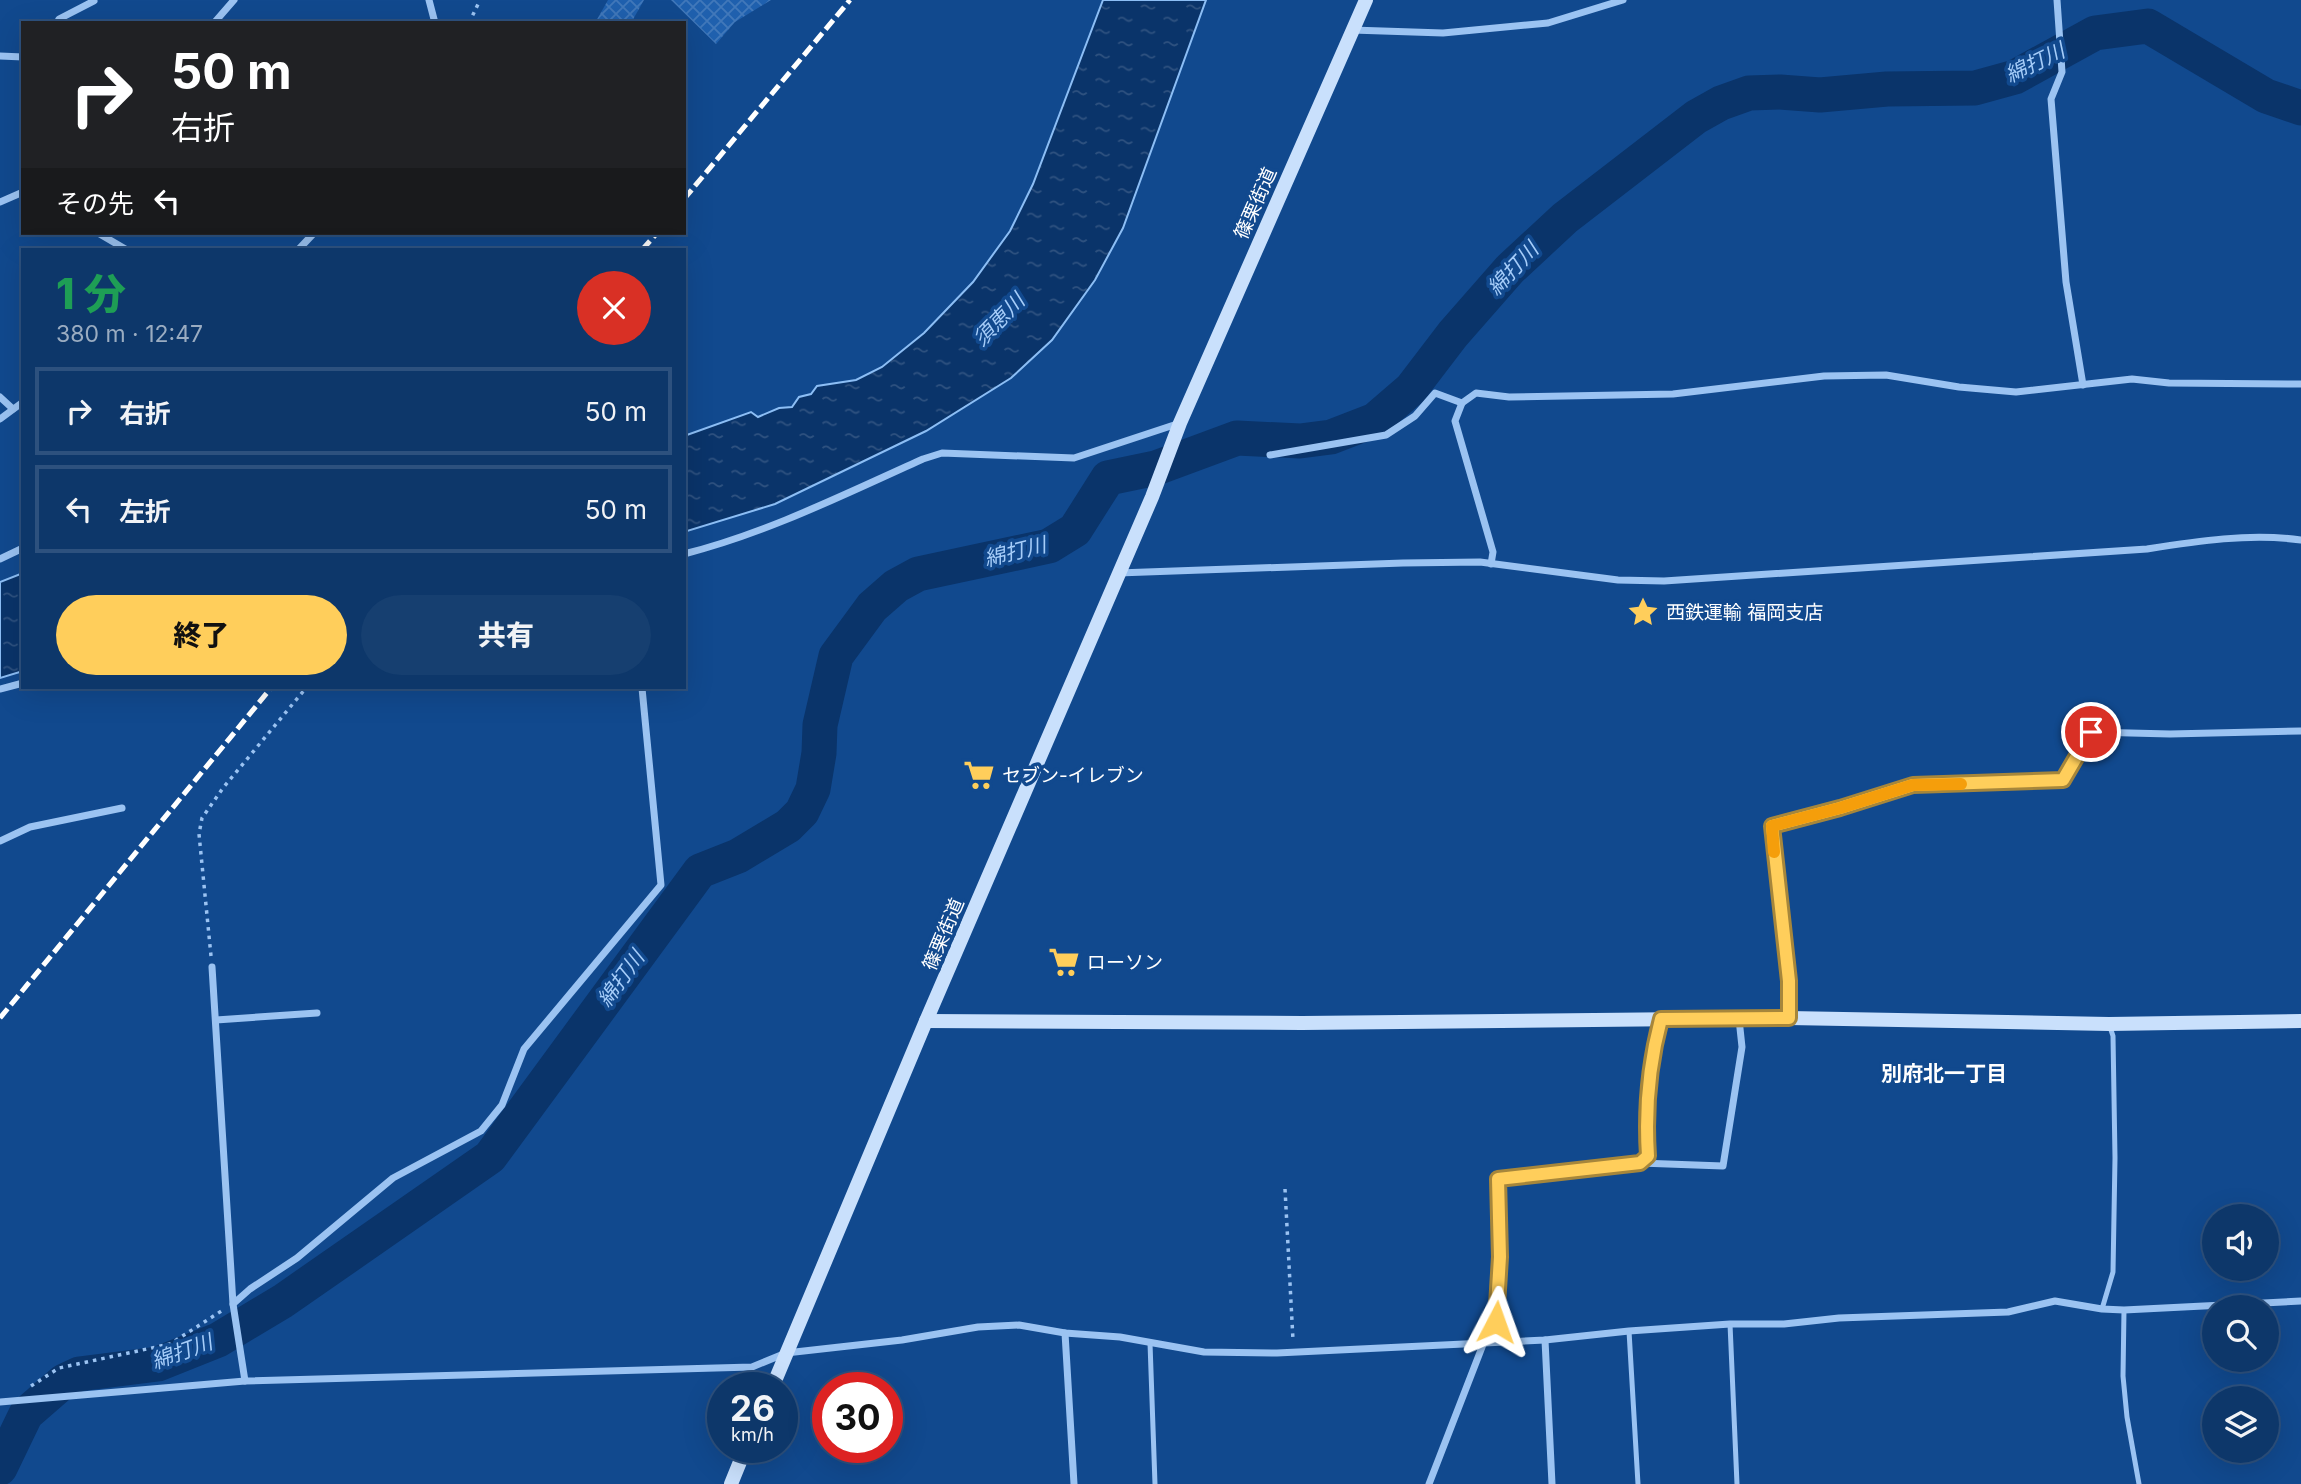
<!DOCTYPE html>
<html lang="ja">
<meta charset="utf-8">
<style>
body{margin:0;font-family:Inter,"Noto Sans JP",sans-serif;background:#163f70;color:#f1f3f6;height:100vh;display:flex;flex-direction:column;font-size:26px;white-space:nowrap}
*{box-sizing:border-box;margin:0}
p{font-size:23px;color:#9aacc1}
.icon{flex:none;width:38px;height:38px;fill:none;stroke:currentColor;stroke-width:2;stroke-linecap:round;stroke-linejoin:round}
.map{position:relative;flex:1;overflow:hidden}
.details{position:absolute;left:21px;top:248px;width:665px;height:441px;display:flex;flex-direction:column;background:#0d376a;border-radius:0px;box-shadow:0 7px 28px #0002,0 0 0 2px #2d517e}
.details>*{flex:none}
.hud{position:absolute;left:21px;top:21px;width:665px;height:214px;border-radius:0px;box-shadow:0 7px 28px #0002,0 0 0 2px #2d517e;background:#202124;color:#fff;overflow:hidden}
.controls{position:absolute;left:2202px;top:1204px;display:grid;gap:14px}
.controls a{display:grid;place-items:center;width:77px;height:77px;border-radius:50%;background:#0d376a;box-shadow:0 7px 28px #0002,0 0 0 2px #2d517e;font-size:35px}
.speed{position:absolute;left:707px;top:1372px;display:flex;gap:14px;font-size:35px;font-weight:700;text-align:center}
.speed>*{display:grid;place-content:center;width:91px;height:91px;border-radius:50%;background:#0d376a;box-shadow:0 7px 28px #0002,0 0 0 2px #2d517e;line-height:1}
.speed small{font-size:18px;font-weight:400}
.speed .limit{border:10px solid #d22;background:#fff;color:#111}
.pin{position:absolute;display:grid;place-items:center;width:60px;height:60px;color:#fff;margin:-30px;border:4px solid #fff;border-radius:50%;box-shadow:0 2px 7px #0007}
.me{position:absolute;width:77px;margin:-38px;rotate:4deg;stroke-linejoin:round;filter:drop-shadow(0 0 5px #0008)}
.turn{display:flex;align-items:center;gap:24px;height:147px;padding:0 35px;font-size:32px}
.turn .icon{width:91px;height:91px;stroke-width:2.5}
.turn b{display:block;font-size:49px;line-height:60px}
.then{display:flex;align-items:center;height:66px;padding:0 35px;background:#0003;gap:14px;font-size:26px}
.round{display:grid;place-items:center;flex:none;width:74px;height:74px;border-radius:37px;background:#163f70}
.summary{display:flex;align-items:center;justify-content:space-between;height:119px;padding:0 35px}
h1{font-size:42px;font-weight:800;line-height:52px;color:#1e9e55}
.cta{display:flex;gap:14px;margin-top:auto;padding:14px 35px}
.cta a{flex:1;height:80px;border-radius:42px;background:#ffce5b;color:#111;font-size:28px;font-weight:800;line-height:80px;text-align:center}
.cta a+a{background:#163f70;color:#f1f3f6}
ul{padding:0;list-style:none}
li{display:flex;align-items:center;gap:21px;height:88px;margin:0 14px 10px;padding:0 21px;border:4px solid #2d517e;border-radius:0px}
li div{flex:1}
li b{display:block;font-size:26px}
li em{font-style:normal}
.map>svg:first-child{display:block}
.water{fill:url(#water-ripples);stroke:#8cbef5;stroke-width:2}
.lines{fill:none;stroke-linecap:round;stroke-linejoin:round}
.river{stroke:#0a346a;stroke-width:35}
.building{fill:url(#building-cross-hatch)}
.path{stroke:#9bc3f2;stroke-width:3.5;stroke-dasharray:3.5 5;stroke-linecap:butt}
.lane{stroke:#9bc3f2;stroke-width:5}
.street{stroke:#9bc3f2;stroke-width:7}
.secondary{stroke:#c9e0fc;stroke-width:14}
.rail{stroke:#fff;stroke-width:5;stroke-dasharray:12 5;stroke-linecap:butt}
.route-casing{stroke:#a6863b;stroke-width:18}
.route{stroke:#ffce5b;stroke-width:12}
.slow{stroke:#f59e0b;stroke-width:12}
.labels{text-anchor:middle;stroke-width:7;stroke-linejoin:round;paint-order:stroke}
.street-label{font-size:19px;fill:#fff;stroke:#11498e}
.poi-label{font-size:19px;fill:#fff;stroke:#11498e;text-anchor:start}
.water-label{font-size:21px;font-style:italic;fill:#a6cdf9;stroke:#11498e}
.neighbourhood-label{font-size:21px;font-weight:bold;fill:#fff;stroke:#11498e}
</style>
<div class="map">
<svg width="2301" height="1484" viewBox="0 0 2301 1484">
<defs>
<pattern id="water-ripples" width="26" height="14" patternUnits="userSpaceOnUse" patternTransform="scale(1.75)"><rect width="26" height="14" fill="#0a346a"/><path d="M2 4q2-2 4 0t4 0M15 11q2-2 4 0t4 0" fill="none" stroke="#2f5280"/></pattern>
<pattern id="building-cross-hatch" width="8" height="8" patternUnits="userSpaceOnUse" patternTransform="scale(1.75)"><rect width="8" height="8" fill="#1f60ae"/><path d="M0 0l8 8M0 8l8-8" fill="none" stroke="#4178ba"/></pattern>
</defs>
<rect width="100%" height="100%" fill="#11498e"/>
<!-- water -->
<g class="water">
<path d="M1103,0h103l-83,228 -28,52 -43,60 -41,38 -85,53 -151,73 -91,28v-96l67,-24 7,5 21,-9 13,-1 7,-10 12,-3 6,-8 39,-6 26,-13 42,-34 49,-51 37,-51 23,-47z"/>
<path d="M23,573v98l-23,7v-96z"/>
</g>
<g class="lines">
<!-- river -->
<path class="river" d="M0,1468l26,-54 38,-33 15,-7 79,-10 60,-24 65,-39 207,-144 210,-286 38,-15 50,-30 14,-14 11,-23 6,-36 1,-28 16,-69 36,-49 24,-21 22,-12 131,-28 26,-16 33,-52 48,-10 81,-30 63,3 31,-4 44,-17 36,-31 42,-55 57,-65 55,-51 131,-101 25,-14 28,-10 31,-1 40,3 67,-6 88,-1 40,-11 80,-44 53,-7 118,70 35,12"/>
</g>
<!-- building -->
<g class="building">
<path d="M608,0h36l-13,23h-36z"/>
<path d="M671,0h100l-36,22 -19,22z"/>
</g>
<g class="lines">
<!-- path -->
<g class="path">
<path d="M469,23l11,-23"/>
<path d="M211,956l-12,-122 3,-16 21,-30 83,-100"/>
<path d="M1285,1189l8,151"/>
<path d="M31,1386l28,-18 111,-24 53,-34"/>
</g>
<!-- lane -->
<g class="lane">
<path d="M1874,797l39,-12 150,-5 22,-38"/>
<path d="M2102,1309l11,-37 2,-114 -2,-122 -3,-9"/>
<path d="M2124,1310l-1,66 4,41 12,67"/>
<path d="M1730,1324l7,160"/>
<path d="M1629,1331l9,153"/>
<path d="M1150,1343l5,141"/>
</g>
<!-- street -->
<g class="street">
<path d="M429,0l6,23"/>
<path d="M2057,0l5,72 -11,27 15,183 17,103"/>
<path d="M57,23l2,-4 35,-18"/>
<path d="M214,23l20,-23"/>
<path d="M1352,30l91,3 105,-10 75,-23"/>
<path d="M0,56l23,1"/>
<path d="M0,202l23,-10"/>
<path d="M98,233l29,17"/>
<path d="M298,250l16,-17"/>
<path d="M0,397l13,12"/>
<path d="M0,419l23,-17"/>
<path d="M1270,455l116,-20 29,-19 20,-23 27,10"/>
<path d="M684,554c83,-21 161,-60 239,-95l19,-6 132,5 106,-35"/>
<path d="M0,559l23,-11"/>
<path d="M1491,564l2,-12 -38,-131 7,-18 14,-10 33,4 164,-3 151,-18 62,-1 73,12 57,5 116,-13 37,4 132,1"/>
<path d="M1118,573l285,-10 77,-1 138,18 46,1 483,-32c50,-8 103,-16 154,-9"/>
<path d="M0,689l23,-6"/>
<path d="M2085,742l6,-10 79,2 131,-3"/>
<path d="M0,841l30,-14 92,-19"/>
<path d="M212,967l21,337"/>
<path d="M1789,1018v-37l-18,-155 103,-29"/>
<path d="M216,1020l101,-7"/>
<path d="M1640,1163l83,3 19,-119 -3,-28"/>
<path d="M1065,1333l9,151"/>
<path d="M1545,1340l7,144"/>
<path d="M1494,1342l6,-85 -2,-78 142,-16 8,-7c-3,-46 1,-92 13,-137"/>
<path d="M245,1381l-12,-77 17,-15 47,-31 96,-80 88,-47 21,-26 22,-56 137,-164 -19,-197"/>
<path d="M0,1402l245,-21 507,-14 34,-14 116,-13 76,-13 41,-2 46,8 55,4 84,15 73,1 268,-13 84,-9 101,-7h54l55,-6 169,-6 47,-11 47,8 22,1 177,-9"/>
<path d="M1429,1484l55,-142"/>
</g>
<!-- secondary -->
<g class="secondary">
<path d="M926,1021l376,2 487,-5 320,6 192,-3"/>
<path d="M772,1388l154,-367 226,-524 28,-74 186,-423"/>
<path d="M731,1484l15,-37"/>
</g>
<!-- rail -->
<g class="rail">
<path d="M684,199l166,-199"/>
<path d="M642,250l15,-17"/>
<path d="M0,1018l271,-330"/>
</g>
</g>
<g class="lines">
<!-- route casing -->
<g class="route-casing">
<path id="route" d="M1496,1322l4,-65 -2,-78 142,-16 8,-7c-3,-46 1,-92 13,-137l128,-1v-37l-17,-155 68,-18 73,-23 150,-5 28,-48"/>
</g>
<!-- route -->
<use href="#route" class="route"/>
<!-- slow -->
<path class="slow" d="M1774,852l-2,-26 68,-18 73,-23 48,-1"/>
</g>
<!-- icons -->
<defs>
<g id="sight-bare" transform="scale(2.415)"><path d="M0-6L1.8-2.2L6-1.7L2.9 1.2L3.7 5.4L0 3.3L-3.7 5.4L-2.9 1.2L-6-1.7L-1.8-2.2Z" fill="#ffce5b" stroke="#11498e" stroke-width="2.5" paint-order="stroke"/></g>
<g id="supermarket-bare" transform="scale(2.415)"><path d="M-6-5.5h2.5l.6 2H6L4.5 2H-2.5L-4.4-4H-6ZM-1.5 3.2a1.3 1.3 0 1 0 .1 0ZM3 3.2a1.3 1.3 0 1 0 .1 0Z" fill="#ffce5b" stroke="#11498e" stroke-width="2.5" paint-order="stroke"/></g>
</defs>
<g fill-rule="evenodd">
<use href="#sight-bare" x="1643" y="612"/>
<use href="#supermarket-bare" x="979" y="775"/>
<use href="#supermarket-bare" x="1064" y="962"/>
</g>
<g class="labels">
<!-- street labels -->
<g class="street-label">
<text transform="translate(1255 203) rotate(-66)" y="7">篠栗街道</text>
<text transform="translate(943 934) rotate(-67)" y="7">篠栗街道</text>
</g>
<!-- poi labels -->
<g class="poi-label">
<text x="1666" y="619">西鉄運輸 福岡支店</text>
<text x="1002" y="782">セブン-イレブン</text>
<text x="1087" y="969">ローソン</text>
</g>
<!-- water labels -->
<g class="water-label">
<text transform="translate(2035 63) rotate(-26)" y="7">綿打川</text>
<text transform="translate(1513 269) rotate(-47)" y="7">綿打川</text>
<text transform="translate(999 320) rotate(-46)" y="7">須恵川</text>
<text transform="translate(1015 552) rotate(-14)" y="7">綿打川</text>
<text transform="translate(621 979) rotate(-54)" y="7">綿打川</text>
<text transform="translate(182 1352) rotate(-20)" y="7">綿打川</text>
</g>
<!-- neighbourhood labels -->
<g class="neighbourhood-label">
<text x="1944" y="1081">別府北一丁目</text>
</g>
</g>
</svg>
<div class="controls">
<a><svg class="icon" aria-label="sound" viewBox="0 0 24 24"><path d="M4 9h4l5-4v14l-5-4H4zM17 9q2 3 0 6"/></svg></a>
<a><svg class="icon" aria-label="search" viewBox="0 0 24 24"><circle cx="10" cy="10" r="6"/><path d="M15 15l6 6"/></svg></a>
<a><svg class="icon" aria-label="layers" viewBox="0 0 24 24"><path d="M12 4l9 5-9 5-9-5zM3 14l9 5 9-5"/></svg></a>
</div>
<div class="speed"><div>26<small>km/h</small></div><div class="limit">30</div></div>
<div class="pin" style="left:2091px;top:732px;background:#d93025"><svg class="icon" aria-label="arrive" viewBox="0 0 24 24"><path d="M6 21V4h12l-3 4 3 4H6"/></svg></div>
<svg class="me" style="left:1496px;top:1322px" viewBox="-20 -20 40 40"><path d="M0-17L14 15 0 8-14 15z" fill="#ffce5b" stroke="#fff" stroke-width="4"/></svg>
<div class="hud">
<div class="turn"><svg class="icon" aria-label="right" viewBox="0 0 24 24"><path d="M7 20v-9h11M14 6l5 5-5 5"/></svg><div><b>50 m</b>右折</div></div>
<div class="then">その先<svg class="icon" aria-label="left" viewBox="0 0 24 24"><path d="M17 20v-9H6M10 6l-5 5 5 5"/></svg></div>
</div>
<section class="details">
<div class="summary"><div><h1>1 分</h1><p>380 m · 12:47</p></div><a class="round" style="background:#d93025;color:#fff"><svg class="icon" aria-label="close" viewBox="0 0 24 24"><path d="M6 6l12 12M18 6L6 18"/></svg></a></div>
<ul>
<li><svg class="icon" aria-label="right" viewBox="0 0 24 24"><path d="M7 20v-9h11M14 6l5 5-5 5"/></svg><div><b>右折</b></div><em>50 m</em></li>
<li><svg class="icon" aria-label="left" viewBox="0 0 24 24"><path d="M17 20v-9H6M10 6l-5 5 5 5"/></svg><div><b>左折</b></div><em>50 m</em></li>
</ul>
<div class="cta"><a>終了</a><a>共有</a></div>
</section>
</div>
